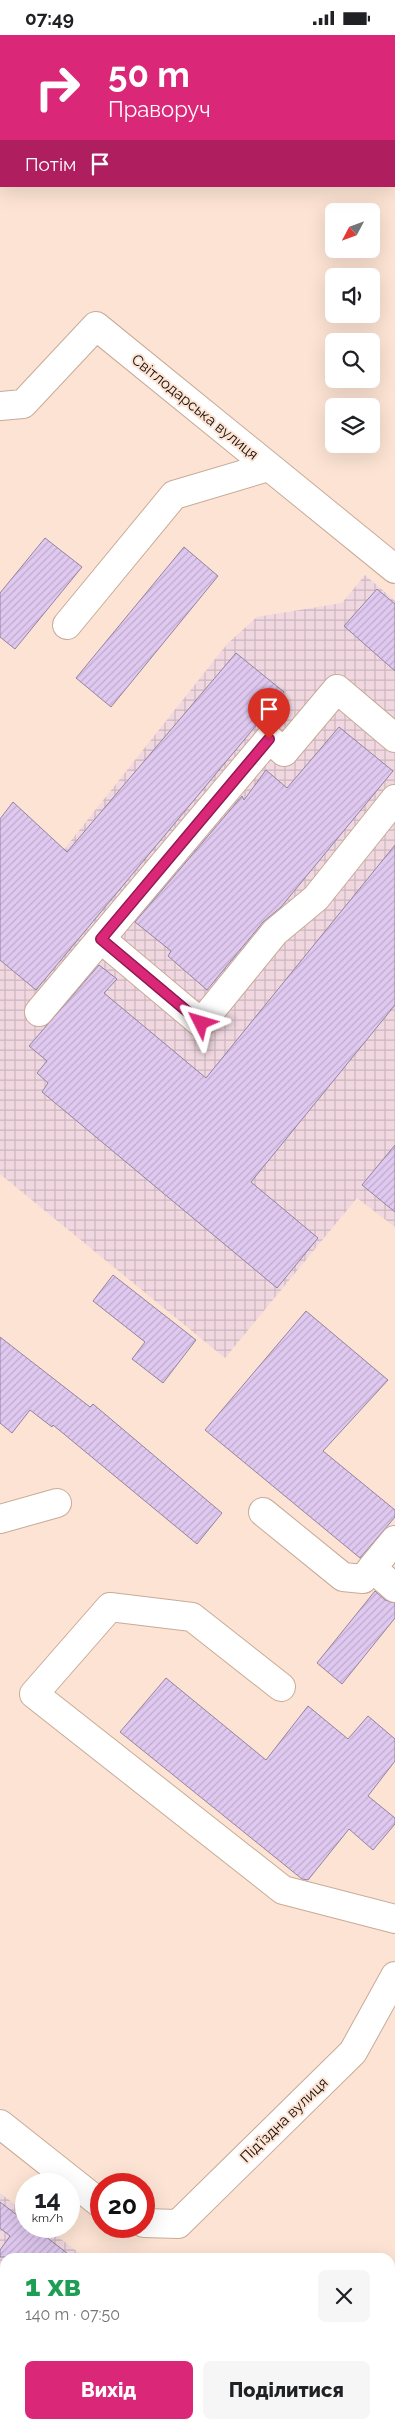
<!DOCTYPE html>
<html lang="uk">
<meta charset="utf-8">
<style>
body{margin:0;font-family:Raleway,sans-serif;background:#f6f6f6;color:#202124;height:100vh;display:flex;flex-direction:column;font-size:19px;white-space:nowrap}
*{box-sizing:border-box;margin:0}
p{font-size:16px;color:#757577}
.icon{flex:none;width:28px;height:28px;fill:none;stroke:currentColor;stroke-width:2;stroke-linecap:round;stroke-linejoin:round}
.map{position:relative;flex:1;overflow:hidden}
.panel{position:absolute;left:0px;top:2218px;width:395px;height:176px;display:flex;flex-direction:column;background:#fff;border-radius:15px 15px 0 0;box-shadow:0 5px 20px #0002}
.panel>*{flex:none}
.guide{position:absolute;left:0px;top:0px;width:395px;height:152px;box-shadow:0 5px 20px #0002;background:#db2777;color:#fff;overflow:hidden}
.needle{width:32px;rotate:229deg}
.controls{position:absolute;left:325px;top:168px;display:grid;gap:10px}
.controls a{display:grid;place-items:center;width:55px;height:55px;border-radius:8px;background:#fff;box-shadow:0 5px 20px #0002;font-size:25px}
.speed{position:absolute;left:15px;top:2138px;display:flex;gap:10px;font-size:25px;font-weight:700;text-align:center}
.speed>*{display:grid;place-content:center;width:65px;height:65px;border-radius:50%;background:#fff;box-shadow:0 5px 20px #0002;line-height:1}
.speed small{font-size:12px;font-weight:400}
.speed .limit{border:8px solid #d22;background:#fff;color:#111}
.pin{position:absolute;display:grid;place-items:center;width:42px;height:42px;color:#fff;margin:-51px -21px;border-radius:50% 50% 50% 0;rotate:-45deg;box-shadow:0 0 5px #0007}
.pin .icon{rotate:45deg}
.me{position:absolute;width:55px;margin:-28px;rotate:310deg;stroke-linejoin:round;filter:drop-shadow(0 0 4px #0008)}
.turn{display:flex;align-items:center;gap:18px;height:105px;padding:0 25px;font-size:22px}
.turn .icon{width:65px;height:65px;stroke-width:2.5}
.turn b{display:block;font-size:35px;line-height:42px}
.then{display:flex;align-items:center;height:48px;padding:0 25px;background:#0003;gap:10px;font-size:19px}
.round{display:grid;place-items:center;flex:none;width:52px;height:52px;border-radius:8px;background:#f6f6f6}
.headline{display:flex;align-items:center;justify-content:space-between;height:85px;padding:0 25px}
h1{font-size:30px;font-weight:800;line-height:38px;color:#1e9e55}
.primary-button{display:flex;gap:10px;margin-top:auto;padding:10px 25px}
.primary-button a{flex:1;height:58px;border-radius:8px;background:#db2777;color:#fff;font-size:20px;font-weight:800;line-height:58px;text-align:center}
.primary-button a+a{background:#f6f6f6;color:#202124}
.status{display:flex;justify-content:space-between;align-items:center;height:35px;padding:0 25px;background:#fff;direction:ltr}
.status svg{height:14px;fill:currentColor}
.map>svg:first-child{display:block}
.industrial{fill:url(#industrial-grid)}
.building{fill:url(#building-hatch);stroke:#94849f}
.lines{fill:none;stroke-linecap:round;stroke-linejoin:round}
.minor-casing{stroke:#c8ab98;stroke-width:30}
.minor{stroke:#fff;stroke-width:28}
.route-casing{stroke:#8e194d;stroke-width:12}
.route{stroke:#db2777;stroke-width:9}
.labels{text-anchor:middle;stroke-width:4;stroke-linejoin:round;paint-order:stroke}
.street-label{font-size:15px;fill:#180e07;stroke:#fce3d3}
</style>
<div class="status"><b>07:49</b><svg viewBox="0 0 49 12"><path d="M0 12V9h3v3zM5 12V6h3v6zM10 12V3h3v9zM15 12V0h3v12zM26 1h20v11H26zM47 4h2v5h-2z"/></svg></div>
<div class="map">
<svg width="395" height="2393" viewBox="0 0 395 2393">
<defs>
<pattern id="industrial-grid" width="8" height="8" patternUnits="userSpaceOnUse" patternTransform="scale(1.25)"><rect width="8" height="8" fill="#f0d7e0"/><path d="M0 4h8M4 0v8" fill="none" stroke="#cdb7bf"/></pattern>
<pattern id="building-hatch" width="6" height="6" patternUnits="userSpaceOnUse" patternTransform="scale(1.25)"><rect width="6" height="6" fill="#e0c9f0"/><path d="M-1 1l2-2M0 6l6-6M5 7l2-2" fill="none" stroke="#bfabcc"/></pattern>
</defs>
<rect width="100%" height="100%" fill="#fce3d3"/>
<!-- industrial -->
<g class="industrial">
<path d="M365,540l30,26v626l-38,-29 -132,160 -225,-184v-244l228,-287 29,-26 85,-14z"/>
<path d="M0,2158l26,20v13h18l40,31h-79v167h285l1,4h-291z"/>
</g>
<!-- building -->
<g class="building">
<path d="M45,503l37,29 -67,82 -15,-12v-44z"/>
<path d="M184,512l34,29 -107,131 -35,-29z"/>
<path d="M377,554l18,15v67l-51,-45z"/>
<path d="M236,618l48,39 -248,298 -36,-30v-141l13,-17 54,50z"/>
<path d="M339,692l54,44 -112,136 -18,15 -56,68 -39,-34 3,-5 -36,-29 107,-126 2,4 22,-30 21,18z"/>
<path d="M395,810v160l-144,177 67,56 -41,50 -235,-196 6,-9 -11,-10 10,-12 -18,-15 70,-81 18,14 -13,14 102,85z"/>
<path d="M395,1110v67l-33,-27z"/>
<path d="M113,1240l83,65 -33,43 -31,-24 13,-17 -52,-41z"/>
<path d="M306,1276l82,69 -65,71 72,59v7l-35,41 -155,-128z"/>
<path d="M0,1302l90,70 3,-3 129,109 -25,31 -144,-119 -1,2 -22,-17 -18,23 -12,-10z"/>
<path d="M375,1556l10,9 10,3v15l-53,66 -25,-21z"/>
<path d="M166,1643l100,82 42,-54 40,33 20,-23 27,23v22l-27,35 27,22v6l-22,26 -24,-21 -41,51 -6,-1 -182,-147z"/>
<path d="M0,2167l26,20v4h6l40,31h-72v-7l10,-14 -10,-8z"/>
</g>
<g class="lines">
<!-- minor casing -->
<g class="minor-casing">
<g id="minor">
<path d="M0,371l23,-2 73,-78 299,243"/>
<path d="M67,590l107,-130 94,-28"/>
<path d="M101,904l100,84 74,-91 41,-34 79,-99"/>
<path d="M39,977l230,-273 15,13 53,-63 58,49"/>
<path d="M263,1477l80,65 20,2 9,-11 23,20"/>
<path d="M0,1484l57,-16"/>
<path d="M372,1533l23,-28"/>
<path d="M281,1652l-89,-70 -82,-10 -76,87 249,196 112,29"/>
<path d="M0,2089l101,80"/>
<path d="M144,2188l34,1 175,-172 42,-76"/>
</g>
</g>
<!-- minor -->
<use href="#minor" class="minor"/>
</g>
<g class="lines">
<!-- route casing -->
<g class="route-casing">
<path id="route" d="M201,988l-100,-84 168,-200"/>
</g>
<!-- route -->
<use href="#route" class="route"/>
</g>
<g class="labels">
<!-- street labels -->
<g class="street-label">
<text transform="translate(195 372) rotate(39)" y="5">Світлодарська вулиця</text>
<text transform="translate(284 2085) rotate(-44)" y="5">Під’їздна вулиця</text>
</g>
</g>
</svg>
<div class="controls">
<a><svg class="needle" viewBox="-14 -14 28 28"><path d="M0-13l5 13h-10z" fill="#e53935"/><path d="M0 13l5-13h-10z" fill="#757577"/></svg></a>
<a><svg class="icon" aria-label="sound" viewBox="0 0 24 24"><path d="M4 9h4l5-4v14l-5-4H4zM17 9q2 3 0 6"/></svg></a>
<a><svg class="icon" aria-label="search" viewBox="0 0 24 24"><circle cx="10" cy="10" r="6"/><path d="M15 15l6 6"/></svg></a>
<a><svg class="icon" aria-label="layers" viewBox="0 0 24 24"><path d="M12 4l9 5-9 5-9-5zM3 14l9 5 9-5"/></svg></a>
</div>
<div class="speed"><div>14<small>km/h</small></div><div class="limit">20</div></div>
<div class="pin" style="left:269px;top:704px;background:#d93025"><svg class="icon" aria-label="arrive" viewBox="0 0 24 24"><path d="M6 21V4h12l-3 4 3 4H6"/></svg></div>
<svg class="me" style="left:201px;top:988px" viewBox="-20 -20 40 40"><path d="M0-17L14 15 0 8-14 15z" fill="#db2777" stroke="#fff" stroke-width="4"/></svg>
<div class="guide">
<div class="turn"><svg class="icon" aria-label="right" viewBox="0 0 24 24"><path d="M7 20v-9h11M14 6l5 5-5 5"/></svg><div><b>50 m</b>Праворуч</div></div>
<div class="then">Потім<svg class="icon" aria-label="arrive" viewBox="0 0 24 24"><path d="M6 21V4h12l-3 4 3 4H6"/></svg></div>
</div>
<section class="panel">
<div class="headline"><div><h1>1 хв</h1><p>140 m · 07:50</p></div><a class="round"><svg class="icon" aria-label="close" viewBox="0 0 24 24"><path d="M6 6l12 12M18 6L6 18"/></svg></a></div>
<div class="primary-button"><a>Вихід</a><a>Поділитися</a></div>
</section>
</div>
